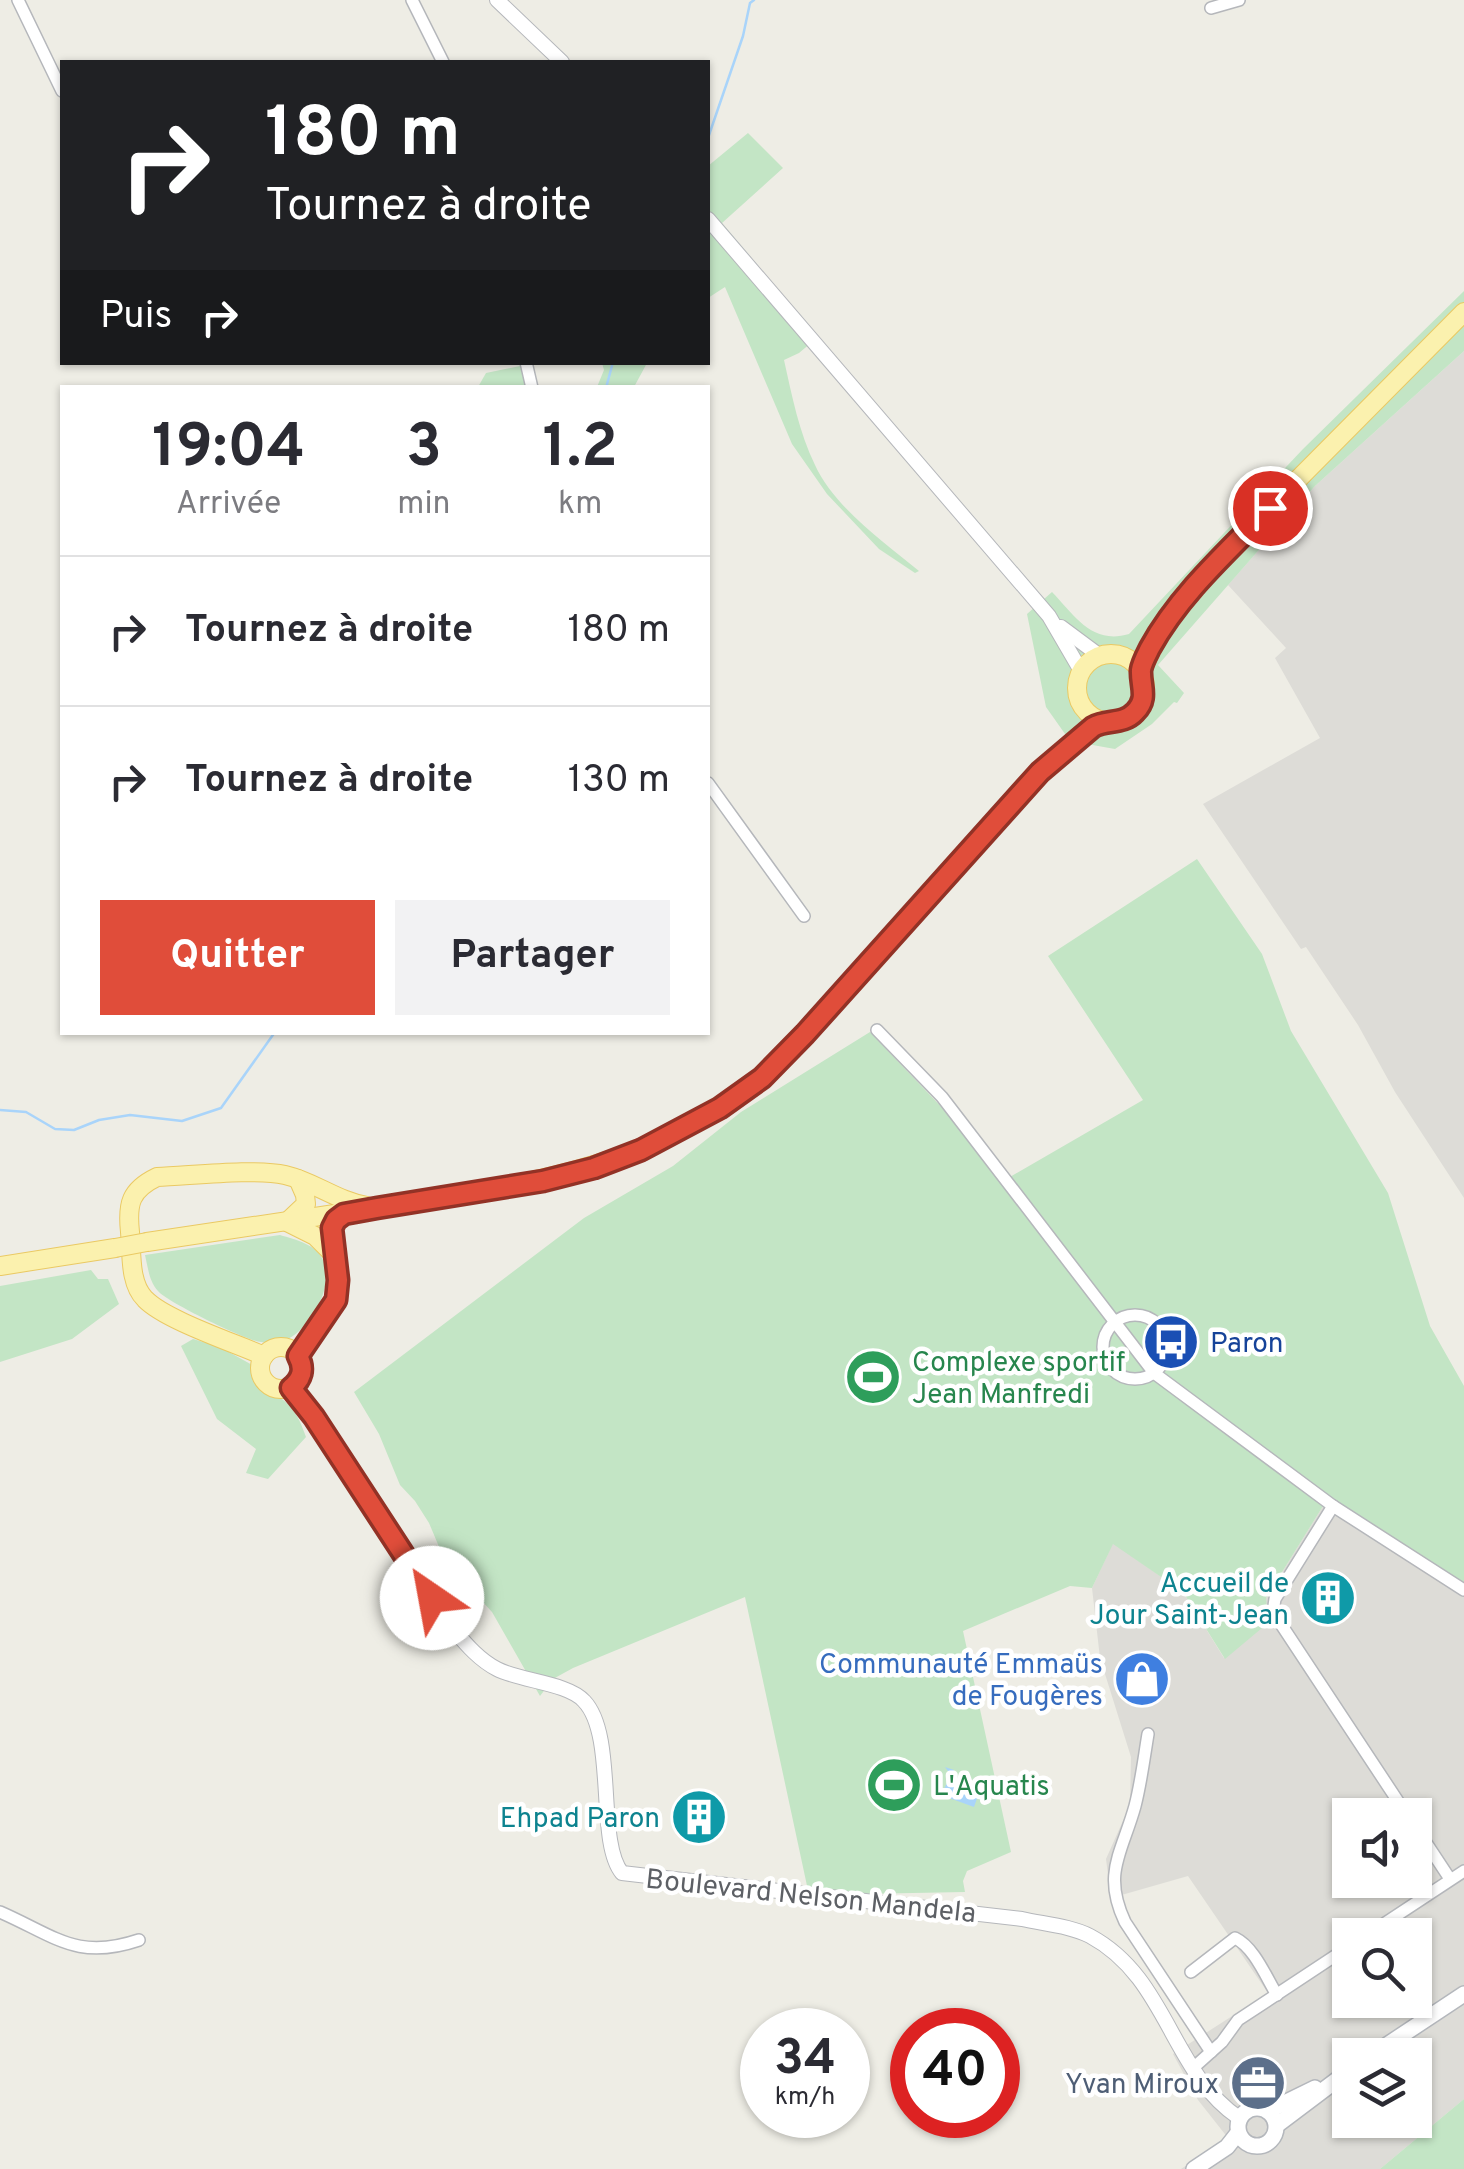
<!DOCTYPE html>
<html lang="fr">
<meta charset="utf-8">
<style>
body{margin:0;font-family:Overpass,sans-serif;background:#f2f2f3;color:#2b2b33;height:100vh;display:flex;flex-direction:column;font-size:38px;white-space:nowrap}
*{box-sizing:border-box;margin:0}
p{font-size:32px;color:#7c7c81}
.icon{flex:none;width:55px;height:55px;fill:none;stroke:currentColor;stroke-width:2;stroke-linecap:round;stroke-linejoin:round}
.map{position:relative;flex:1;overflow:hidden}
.side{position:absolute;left:60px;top:385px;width:650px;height:650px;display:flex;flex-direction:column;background:#fff;border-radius:0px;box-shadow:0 2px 8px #0004}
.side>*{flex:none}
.hud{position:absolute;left:60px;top:60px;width:650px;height:305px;border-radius:0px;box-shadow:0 2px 8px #0004;background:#202124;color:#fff;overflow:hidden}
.tools{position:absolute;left:1332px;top:1798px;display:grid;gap:20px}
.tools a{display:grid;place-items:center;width:100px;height:100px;border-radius:0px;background:#fff;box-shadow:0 2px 8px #0004;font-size:50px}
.speed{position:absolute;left:740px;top:2008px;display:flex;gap:20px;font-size:50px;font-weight:700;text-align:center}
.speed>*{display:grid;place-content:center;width:130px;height:130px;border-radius:50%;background:#fff;box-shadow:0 2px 8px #0004;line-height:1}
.speed small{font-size:25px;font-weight:400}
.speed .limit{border:15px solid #d22;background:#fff;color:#111}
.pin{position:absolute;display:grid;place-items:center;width:85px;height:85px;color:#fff;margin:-42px;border:5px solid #fff;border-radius:50%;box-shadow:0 2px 10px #0007}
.me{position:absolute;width:110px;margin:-55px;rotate:327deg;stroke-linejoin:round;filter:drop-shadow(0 0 8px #0008)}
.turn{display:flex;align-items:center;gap:35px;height:210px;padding:0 40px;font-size:45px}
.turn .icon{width:130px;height:130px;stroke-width:2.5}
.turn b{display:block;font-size:70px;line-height:85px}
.then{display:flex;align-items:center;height:95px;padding:0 40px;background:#0003;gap:20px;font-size:38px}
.eta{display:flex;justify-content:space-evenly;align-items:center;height:170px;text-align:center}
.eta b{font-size:60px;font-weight:700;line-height:70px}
.action{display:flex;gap:20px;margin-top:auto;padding:20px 40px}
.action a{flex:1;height:115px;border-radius:0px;background:#e04d3a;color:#fff;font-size:40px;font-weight:700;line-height:115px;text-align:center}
.action a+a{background:#f2f2f3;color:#2b2b33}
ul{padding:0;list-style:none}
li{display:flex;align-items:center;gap:30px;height:150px;padding:0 40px;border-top:2px solid #e1e1e2}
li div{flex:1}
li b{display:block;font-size:38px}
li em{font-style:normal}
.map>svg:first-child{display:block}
.industrial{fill:#dddcd7;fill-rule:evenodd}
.green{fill:#c3e5c5}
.water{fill:#a9d4fa}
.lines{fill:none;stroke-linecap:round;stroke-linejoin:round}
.stream{stroke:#a9d4fa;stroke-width:2.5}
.minor-casing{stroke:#b5b7bb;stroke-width:14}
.tertiary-casing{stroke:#b5b7bb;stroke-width:16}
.secondary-casing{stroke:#b4b7bc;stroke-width:18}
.primary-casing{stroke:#eac963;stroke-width:20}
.minor{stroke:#fff;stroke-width:11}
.tertiary{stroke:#fff;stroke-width:14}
.secondary{stroke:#fff;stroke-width:15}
.primary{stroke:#fbf1ae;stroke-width:18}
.primary-bridge-casing{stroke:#eac963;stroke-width:20;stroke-linecap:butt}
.primary-bridge{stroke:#fbf1ae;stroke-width:18}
.route-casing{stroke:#923226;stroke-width:25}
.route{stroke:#e04d3a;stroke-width:18}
.labels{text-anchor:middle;stroke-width:9;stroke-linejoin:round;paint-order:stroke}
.transit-label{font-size:28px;fill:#164399;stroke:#fff;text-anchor:start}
.leisure-label{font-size:28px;fill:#27864d;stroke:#fff;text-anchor:start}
.culture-label{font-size:28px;fill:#0d838f;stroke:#fff;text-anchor:end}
.shop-label{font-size:28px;fill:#366cbe;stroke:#fff;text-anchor:end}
.street-label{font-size:28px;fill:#5d6065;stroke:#fff}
.service-label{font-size:28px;fill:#4e5e75;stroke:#fff;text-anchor:end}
</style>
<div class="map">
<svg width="1464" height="2169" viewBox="0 0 1464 2169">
<rect width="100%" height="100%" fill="#eeede5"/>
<!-- industrial -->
<g class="industrial">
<path d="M1464,351v847l-69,-106 -37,-67 -52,-78 -5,2 -98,-145 117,-66 -45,-80 11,-10 -58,-63 87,-99z"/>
<path d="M1328,1498l136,87v514l-84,70h-199l47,-31 -30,-38 -25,-46 95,-61 -80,-117 -77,22 -5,-39 24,-54 1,-48 -31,-99 -8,-70 21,-45 70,49 41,66 42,-60zM1350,1815h65v65h-65zM1350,1935h65v65h-65zM1350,2055h65v65h-65z"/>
</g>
<!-- green -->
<g class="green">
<path d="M748,133l35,35 -61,55 96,114 -19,16 -15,7c8,36 15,72 31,105 19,42 69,77 104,106l-4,2 -36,-24 -52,-55 -35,-50 -67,-157 -17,11v-132z"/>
<path d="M1464,291v60l-149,135 -157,179 26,28 -7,10 -3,-1 -22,22 -37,25 -45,-8 -24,-34 -19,-93 25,-22c23,24 40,53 77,42l174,-185z"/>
<path d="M602,363v-1l45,1 -13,24h-37l7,-17z"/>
<path d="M520,366l6,21h-48l8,-14z"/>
<path d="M1197,859l65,95 29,77 97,162 42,133 34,60v199l-136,-87 -62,100 2,25 -43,36 -42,-67 -70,-48 -21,44 -22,-2 -107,45 48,221 -44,19 -4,10 2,11 -156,3 -64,-298 -172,71 -20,11 -13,17 -48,-84 -47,-51 -16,-38 -14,-22 -15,-16 -21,-51 -25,-42 230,-174 89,-52 68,-54 129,-80 79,83 54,66 140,-81 -95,-144z"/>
<path d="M280,1235c16,5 37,9 44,27 10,26 -15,69 -39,78 -6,1 -18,3 -24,2 -14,-1 -94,-40 -103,-51 -9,-10 -10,-23 -13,-36z"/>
<path d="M91,1270l7,9h10l11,25 -47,35 -72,23v-76z"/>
<path d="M193,1339l27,8 34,19 10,23c25,11 33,22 42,48l-38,42 -22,-6 10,-24 -39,-30 -36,-73z"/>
<path d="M1464,2099v70h-84z"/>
</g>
<!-- water -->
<path class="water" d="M945,1767l9,3v7l27,10 -7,20 -33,-12 10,-20z"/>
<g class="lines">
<!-- stream -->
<g class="stream">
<path d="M708,138l35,-102 7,-33 4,-3"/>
<path d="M606,388l7,-26"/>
<path d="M0,1110l26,2 29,17 19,1 25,-10 31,-5 52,6 39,-13 54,-76"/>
</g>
<!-- minor casing -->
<g class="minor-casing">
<g id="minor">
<path d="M18,0l44,91"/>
<path d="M412,0l31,62"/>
<path d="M1211,8l28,-8"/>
<path d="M526,362l6,26"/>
<path d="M708,783l96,133"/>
<path d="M877,1030l65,67 212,276 179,133 131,84"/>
<circle cx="1135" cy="1347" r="32"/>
<path d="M1333,1506l-58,93 -2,13 134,203"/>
<path d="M1148,1734c-4,24 -7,49 -13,72 -13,47 -33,67 -10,116l86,130"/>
<path d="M1415,1826l35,53"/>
<path d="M0,1912c55,24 77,49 139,28"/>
<path d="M1367,1935l97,-64"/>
<path d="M1191,1972l44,-34c19,9 31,39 42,57"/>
<path d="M1192,2069l30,-27 16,-22 112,-74"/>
</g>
</g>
<!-- tertiary casing -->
<g class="tertiary-casing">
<g id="tertiary">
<path d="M497,0l65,62"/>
<path d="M708,219l341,397 32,55"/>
<path d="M1061,627l39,29"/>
<path d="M291,1388l22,29 139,211c13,15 27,32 45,41 23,12 71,14 87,32 33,34 12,141 38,172l400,46c22,5 49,7 68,17 78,42 80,135 149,182"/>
</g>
</g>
<!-- secondary casing -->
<g class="secondary-casing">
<g id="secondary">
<path d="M1372,2055l92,-61"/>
<circle cx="1257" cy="2127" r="19"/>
<path d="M1268,2111l47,-23"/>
<path d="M1277,2125l73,-55"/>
<path d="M1194,2169l33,-22 11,-14"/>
</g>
</g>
<!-- primary casing -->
<g class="primary-casing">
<g id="primary">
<circle cx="1111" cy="688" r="34"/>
<path d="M1141,672l22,-47 50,-60 251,-253"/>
<path d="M287,1222l19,-18 -1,-9 -7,-16"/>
<path d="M289,1223l26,13 18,18"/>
<path d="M147,1242c84,-12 169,-25 254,-38 131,-21 252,-38 359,-125 40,-33 74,-76 109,-115 57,-64 114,-128 171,-192l40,-37 23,-13"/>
<path d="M0,1266l115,-18"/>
<circle cx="281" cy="1368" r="21"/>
<path d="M264,1356c-29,-13 -99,-36 -119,-57 -16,-16 -13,-46 -15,-67 -3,-28 0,-42 27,-55 32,-1 99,-9 128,-2 30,7 52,26 82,31"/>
<path d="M298,1356c16,-23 39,-48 40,-76 1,-23 -18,-50 6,-66"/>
</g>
</g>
<!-- minor -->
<use href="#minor" class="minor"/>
<!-- tertiary -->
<use href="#tertiary" class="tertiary"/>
<!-- secondary -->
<use href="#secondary" class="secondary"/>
<!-- primary -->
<use href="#primary" class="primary"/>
<!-- primary-bridge casing -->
<g class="primary-bridge-casing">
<path id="primary-bridge" d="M115,1248l32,-6"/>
</g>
<!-- primary-bridge -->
<use href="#primary-bridge" class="primary-bridge"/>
</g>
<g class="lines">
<!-- route casing -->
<g class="route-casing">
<path id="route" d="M432,1598l-118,-181 -23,-29c11,-9 14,-19 7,-32l38,-56 2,-20 -6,-52 4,-8 8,-6 33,-6 166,-27 51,-13 47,-18 79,-42 42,-30 43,-44 235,-262 53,-45c14,-8 30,-2 42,-15 14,-14 5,-26 6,-42 1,-7 6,-16 9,-22 29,-53 77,-96 120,-140"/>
</g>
<!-- route -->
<use href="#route" class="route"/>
</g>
<!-- icons -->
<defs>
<g id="bus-disc" transform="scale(2.875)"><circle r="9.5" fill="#1a4fb4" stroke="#fff"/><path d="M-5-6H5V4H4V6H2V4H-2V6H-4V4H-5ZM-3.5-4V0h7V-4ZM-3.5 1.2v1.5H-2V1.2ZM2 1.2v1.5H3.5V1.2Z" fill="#fff"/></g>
<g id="stadium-disc" transform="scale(2.875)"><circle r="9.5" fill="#2e9e5b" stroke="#fff"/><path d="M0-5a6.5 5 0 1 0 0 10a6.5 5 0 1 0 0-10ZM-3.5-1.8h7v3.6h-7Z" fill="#fff"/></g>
<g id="building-disc" transform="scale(2.875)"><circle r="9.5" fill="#0f9aa8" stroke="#fff"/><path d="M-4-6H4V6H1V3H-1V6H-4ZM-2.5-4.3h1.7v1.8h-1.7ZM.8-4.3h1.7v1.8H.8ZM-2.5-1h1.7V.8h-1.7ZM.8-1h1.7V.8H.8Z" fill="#fff"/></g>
<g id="shop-disc" transform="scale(2.875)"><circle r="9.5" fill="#3f7fe0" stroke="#fff"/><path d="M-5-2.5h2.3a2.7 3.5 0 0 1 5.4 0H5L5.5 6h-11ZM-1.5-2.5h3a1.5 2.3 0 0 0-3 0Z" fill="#fff"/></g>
<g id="office-disc" transform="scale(2.875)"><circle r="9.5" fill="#5c6f8a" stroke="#fff"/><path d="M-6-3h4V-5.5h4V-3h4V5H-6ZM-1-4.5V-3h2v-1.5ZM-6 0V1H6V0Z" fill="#fff"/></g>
</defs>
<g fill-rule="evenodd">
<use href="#bus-disc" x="1171" y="1342"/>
<use href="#stadium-disc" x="873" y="1377"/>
<use href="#building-disc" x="1328" y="1598"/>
<use href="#shop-disc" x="1142" y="1679"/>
<use href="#stadium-disc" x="894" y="1785"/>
<use href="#building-disc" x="699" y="1817"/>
<use href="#office-disc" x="1258" y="2083"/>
</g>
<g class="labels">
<!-- transit labels -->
<g class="transit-label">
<text x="1210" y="1352">Paron</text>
</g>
<!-- leisure labels -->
<g class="leisure-label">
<text x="912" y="1371">Complexe sportif<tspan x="912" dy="32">Jean Manfredi</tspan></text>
<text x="933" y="1795">L'Aquatis</text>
</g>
<!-- culture labels -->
<g class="culture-label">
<text x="1289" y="1592">Accueil de<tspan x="1289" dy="32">Jour Saint-Jean</tspan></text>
<text x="660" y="1827">Ehpad Paron</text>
</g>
<!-- shop labels -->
<g class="shop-label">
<text x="1103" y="1673">Communauté Emmaüs<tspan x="1103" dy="32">de Fougères</tspan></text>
</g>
<!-- street labels -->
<g class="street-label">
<text transform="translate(811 1895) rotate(6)" y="10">Boulevard Nelson Mandela</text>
</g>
<!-- service labels -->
<g class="service-label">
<text x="1219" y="2093">Yvan Miroux</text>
</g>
</g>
</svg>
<div class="tools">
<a><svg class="icon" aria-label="sound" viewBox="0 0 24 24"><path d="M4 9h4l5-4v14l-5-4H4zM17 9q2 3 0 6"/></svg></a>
<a><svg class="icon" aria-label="search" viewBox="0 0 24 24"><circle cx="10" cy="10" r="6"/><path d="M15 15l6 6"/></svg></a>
<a><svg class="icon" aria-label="layers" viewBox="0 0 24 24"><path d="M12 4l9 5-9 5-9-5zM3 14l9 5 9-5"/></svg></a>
</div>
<div class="speed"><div>34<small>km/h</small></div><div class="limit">40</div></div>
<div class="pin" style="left:1270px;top:508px;background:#d93025"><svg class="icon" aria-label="arrive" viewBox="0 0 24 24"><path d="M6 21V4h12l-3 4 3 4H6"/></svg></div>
<svg class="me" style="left:432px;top:1598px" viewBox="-20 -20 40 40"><circle r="19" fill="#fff"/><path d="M0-13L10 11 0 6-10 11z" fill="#e04d3a"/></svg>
<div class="hud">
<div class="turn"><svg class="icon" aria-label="right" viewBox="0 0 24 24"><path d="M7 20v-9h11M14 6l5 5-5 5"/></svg><div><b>180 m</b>Tournez à droite</div></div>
<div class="then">Puis<svg class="icon" aria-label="right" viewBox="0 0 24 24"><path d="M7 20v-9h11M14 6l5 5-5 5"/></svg></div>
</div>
<section class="side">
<div class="eta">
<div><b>19:04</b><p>Arrivée</p></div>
<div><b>3</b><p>min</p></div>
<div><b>1.2</b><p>km</p></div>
</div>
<ul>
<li><svg class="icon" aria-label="right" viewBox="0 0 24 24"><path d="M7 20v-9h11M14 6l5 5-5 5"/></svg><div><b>Tournez à droite</b></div><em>180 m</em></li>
<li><svg class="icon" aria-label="right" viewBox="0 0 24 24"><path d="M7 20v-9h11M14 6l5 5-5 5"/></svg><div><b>Tournez à droite</b></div><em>130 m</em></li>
</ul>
<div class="action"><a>Quitter</a><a>Partager</a></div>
</section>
</div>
